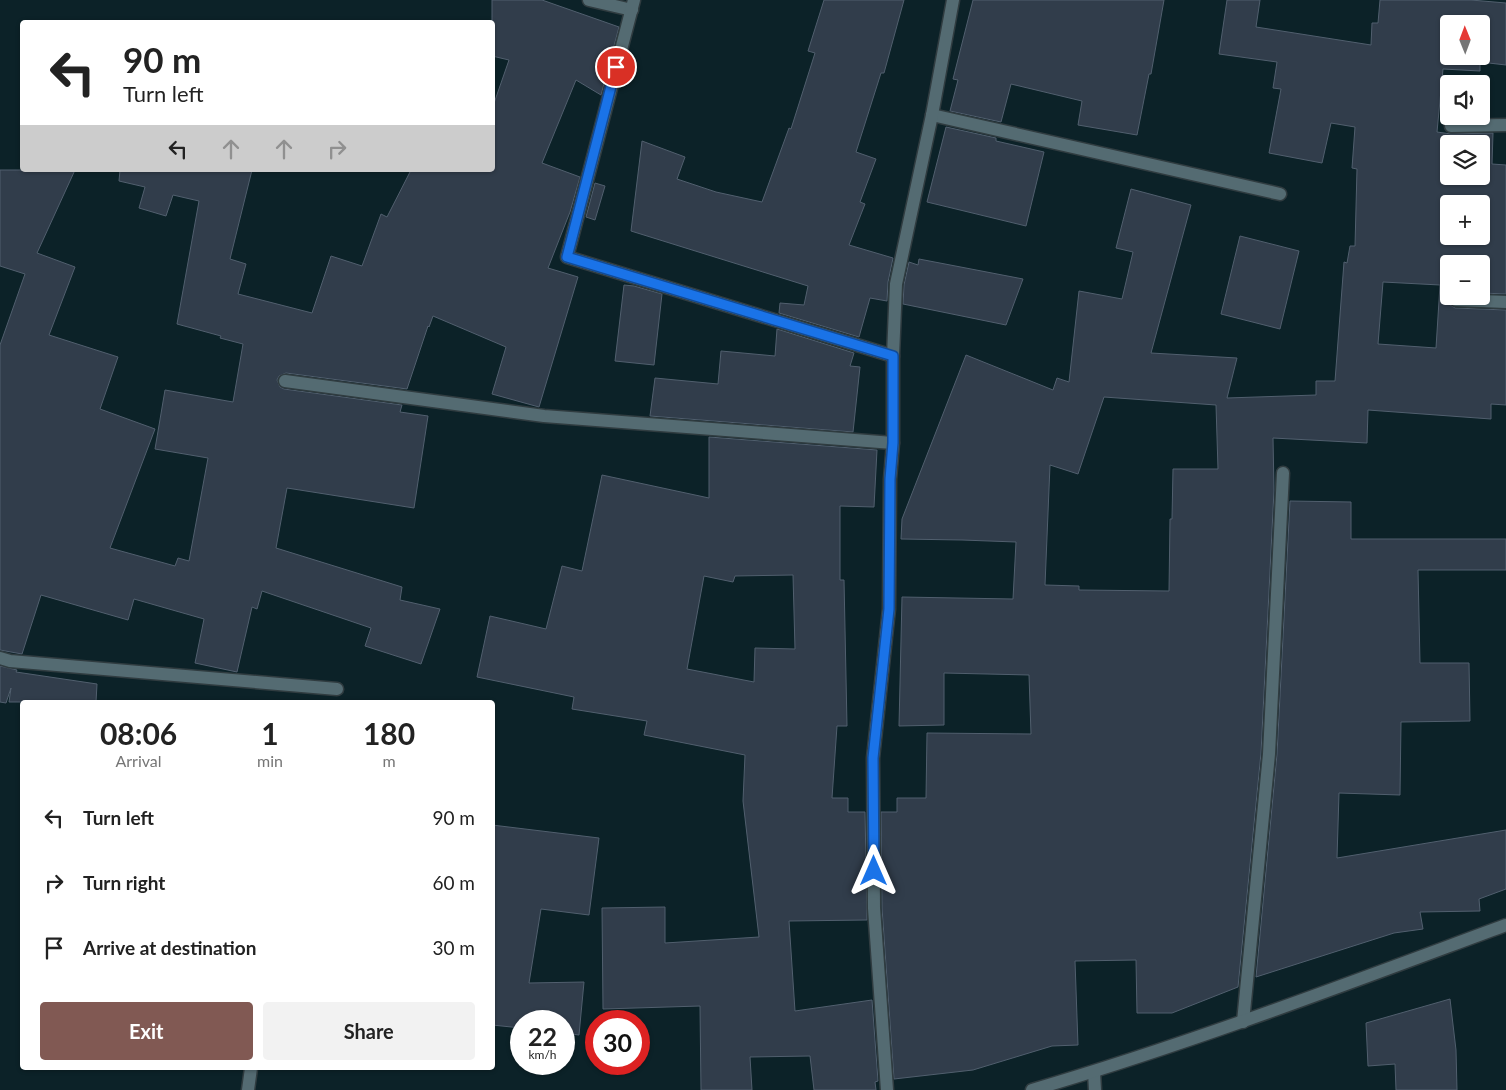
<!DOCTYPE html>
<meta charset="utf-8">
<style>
body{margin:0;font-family:Lato,sans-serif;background:#f2f2f2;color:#222;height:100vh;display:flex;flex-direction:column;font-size:19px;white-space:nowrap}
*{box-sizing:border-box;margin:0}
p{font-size:16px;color:#767676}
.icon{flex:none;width:28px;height:28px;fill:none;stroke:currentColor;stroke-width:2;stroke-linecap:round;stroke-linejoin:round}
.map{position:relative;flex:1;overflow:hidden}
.drawer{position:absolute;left:20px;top:700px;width:475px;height:370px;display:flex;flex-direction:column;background:#fff;border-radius:5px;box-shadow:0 1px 4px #0004}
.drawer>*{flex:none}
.guide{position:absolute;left:20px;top:20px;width:475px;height:152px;border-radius:5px;box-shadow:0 1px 4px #0004;background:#fff;color:#222;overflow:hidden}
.needle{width:32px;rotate:359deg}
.controls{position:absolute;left:1440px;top:15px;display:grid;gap:10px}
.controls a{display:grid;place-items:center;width:50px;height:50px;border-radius:5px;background:#fff;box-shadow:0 1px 4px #0004;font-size:25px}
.speed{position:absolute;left:510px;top:1010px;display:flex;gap:10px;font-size:25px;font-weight:700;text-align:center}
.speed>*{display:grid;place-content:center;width:65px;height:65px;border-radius:50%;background:#fff;box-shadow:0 1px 4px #0004;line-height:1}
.speed small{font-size:12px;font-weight:400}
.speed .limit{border:8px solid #d22;background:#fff;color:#111}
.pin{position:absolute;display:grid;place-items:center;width:42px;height:42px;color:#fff;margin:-21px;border:2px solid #fff;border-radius:50%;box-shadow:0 1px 5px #0007}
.me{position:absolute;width:55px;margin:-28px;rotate:0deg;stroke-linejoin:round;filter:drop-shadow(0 0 4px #0008)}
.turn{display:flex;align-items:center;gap:18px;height:105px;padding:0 20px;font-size:22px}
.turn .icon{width:65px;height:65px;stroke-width:2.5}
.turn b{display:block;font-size:35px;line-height:42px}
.lanes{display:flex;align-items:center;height:48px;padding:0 20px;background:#0003;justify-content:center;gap:25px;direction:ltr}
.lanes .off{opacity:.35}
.eta{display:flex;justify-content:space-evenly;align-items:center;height:85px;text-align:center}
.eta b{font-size:30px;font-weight:700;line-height:35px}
.cta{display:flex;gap:10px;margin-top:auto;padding:10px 20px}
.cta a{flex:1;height:58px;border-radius:5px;background:#815953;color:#fff;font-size:20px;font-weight:700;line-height:58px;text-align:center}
.cta a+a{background:#f2f2f2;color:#222}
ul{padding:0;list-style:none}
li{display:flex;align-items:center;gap:15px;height:65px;padding:0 20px}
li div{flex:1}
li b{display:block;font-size:19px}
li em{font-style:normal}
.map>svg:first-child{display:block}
.building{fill:#313d4b;stroke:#515f6e;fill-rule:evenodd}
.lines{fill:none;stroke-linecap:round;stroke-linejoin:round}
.minor-casing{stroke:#303c40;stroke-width:15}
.minor{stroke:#546b72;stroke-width:12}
.route-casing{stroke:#114b97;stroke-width:12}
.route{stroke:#1a73e8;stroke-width:9}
</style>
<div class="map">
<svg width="1506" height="1090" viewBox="0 0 1506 1090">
<rect width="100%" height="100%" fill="#0c2228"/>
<!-- building -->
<g class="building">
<path d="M492,0h50l77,27 -18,68 -25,-15 -34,83 38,14 -10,35 -22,56 30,9 -39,130 -47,-13 14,-47 -73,-31 -4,11 -1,-1 -21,63 -121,-16 -7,3 -2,4 3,7 4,2 118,16 -2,7 28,4 -14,92 -127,-20 -11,60 126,39 -2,13 40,9 -19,55 -56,-18 6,-18 -109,-37 -5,18 -5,-2 -15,65 -42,-9 9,-44 -70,-20 -6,21 -87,-25 -19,59 -22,-4v-305l25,-71 -25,-8v-96h75l-38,83 38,14 -26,68 69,22 -18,52 55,20 -45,119 65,18 3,-8 11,3 19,-103 -53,-9 10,-59 68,12 10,-58 -23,-6 1,-2 -44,-12 22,-123 -26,-6 -7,21 -27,-8 6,-21 -26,-6 1,-11h132l-22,89 16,5 -8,30 74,19 19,-57 31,10 19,-52 6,3 24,-47h81v-61l17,-49 -17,-4z"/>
<path d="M824,0h80l-20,73h-3l-25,79 20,7 -16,43 5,2 -16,41 44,13 -5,24 -1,19 -17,-3 -11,39 -80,-24 1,-10 24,2 4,-19 -177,-55 11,-90 43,16 -8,22 39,13 46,10 27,-74 2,1 24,-76 -7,-2z"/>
<path d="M973,0h191l-13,74h-2l-12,61 -59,-10 4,-24 -71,-17 -10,38 -51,-11 8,-31 -5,-1z"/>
<path d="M1227,0h33l-4,27 115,18 1,-22h6l2,-23h91l35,3v62l-26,-3v9l-37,-2 -6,63 14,2 42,-1 -1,31 14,1v129l-25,-1v-29h-32l-1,36 1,4 6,4 51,2v95l-15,-1v15l-123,-9 -1,33 -94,-5 1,52 -13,263 -23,234 -66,26h-35l-1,-53 -61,1 3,84 -26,1 -79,24 -79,9 -12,-171 -1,-96h16v-14h29l1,-65 104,1 -2,-59 -85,-2v52l-45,1 3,-129 111,2 3,-57 -54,-2 -61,-1 1,-20 64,-164 87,35 4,-12 12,4 10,-91 43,8 11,-47 -17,-4 15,-59 60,16 -40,148 86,5 -10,40 89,-3v-14h19l9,-119 3,1 3,-17h5l2,-77 -5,-1 3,-41 -24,-4 -9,40 -53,-10 12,-64 -8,-1 4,-26 -58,-8zM1449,24h32v32h-32zM1449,144h32v32h-32zM1449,204h32v32h-32zM1383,282l57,3 -4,63 -58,-4zM1104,397l112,8 2,64h-45l-1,50h-2l-1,72 -90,-1v-4l-34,-1 5,-120 28,9z"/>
<path d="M946,127l50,11v3l48,11 -18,74 -99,-24z"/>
<path d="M595,183l10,3 -10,34 -9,-3z"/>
<path d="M1240,236l59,15 -19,78 -59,-15z"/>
<path d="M919,259l104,20 -17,46 -103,-21 1,-19 5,-23 9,3z"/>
<path d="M624,285l10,1 28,8 -8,71 -39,-4z"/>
<path d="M777,329l77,24 -4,13 10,1 -7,65 -203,-16 5,-38 63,6 3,-33 54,5z"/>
<path d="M709,437l168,13 -3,57 -34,-1v74h4l3,146h-10l-5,72h16v14h17l2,108 -78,1 6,90 77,-11 6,81 -3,1 1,8h-62l-4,-34 -60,1 2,33h-51l-1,-84 -97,3 -1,-101 63,-1v36l94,-6 -16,-136 2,-46 -101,-20 3,-14 -75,-12 2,-12 -97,-20 13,-61 56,13 16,-63 20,5 20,-96 107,23zM793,575l2,74 -40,-1 -1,34 -67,-13 17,-93 29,6 2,-6z"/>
<path d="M1290,501l61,1v37h155v31h-88l2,93h49l1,58 -69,1 -1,73 -61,-2 -2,65 169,-28v59l-27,10 1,12 -60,1 3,17 -29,4 -138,44 21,-223z"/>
<path d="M0,666l17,4 -1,2 81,12 -1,18h-87l2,-14 -5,15 -6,-1z"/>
<path d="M492,825l107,13 -10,77 -48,-6 -12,74 55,-1 -5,53 -15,-2v-12h-43v7l-29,-3z"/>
<path d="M1450,999l6,51 1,40h-61l-1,-26 -27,2 -2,-43z"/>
</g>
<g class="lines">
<!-- minor casing -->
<g class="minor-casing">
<g id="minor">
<path d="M589,0l43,10"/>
<path d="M634,0l-67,257 326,99"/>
<path d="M932,115l348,79"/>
<path d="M1451,126l55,-1"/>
<path d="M1456,300l50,2"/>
<path d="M285,381l259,35 349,27"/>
<path d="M0,658l10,3 327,28"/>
<path d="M1243,1022l26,-268 14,-281"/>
<path d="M1094,1072l1,18"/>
<path d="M248,1090l3,-22"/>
<path d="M887,1090l-13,-182 -1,-150 16,-149 1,-130 3,-36v-87l3,-72 36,-169 21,-115"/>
<path d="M1032,1090c160,-47 317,-107 474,-165"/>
</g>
</g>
<!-- minor -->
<use href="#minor" class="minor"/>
</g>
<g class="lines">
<!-- route casing -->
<g class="route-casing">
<path id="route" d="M616,67l-49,190 326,99v87l-3,36 -1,130 -16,149 1,113"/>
</g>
<!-- route -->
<use href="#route" class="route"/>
</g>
</svg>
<div class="controls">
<a><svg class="needle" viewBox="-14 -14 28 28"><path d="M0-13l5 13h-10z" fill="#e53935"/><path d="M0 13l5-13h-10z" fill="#767676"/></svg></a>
<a><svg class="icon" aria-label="sound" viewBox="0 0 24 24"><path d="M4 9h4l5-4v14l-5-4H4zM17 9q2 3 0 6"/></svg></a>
<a><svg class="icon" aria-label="layers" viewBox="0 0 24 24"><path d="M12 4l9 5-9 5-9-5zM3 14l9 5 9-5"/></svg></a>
<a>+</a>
<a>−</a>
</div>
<div class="speed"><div>22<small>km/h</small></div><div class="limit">30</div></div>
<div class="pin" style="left:616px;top:67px;background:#d93025"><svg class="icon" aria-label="arrive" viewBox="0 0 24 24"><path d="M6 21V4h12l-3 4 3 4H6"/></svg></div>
<svg class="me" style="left:874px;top:871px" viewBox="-20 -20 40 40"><path d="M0-17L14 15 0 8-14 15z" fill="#1a73e8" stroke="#fff" stroke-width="4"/></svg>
<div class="guide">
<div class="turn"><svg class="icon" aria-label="left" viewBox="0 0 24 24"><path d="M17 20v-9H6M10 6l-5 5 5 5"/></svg><div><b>90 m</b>Turn left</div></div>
<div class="lanes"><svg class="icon" aria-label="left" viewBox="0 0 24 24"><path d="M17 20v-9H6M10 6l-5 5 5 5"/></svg><svg class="icon off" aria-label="ahead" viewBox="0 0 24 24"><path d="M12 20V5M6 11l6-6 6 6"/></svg><svg class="icon off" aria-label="ahead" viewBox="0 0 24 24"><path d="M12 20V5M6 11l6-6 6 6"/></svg><svg class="icon off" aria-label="right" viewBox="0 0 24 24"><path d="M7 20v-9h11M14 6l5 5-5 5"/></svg></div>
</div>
<section class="drawer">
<div class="eta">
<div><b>08:06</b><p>Arrival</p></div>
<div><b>1</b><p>min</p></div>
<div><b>180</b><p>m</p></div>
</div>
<ul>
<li><svg class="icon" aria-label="left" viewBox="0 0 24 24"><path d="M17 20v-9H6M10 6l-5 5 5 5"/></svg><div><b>Turn left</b></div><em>90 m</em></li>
<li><svg class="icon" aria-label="right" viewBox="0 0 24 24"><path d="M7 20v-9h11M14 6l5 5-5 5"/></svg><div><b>Turn right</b></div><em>60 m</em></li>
<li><svg class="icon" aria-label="arrive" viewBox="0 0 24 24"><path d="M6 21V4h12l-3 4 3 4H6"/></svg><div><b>Arrive at destination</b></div><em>30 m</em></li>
</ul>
<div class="cta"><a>Exit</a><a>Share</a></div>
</section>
</div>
